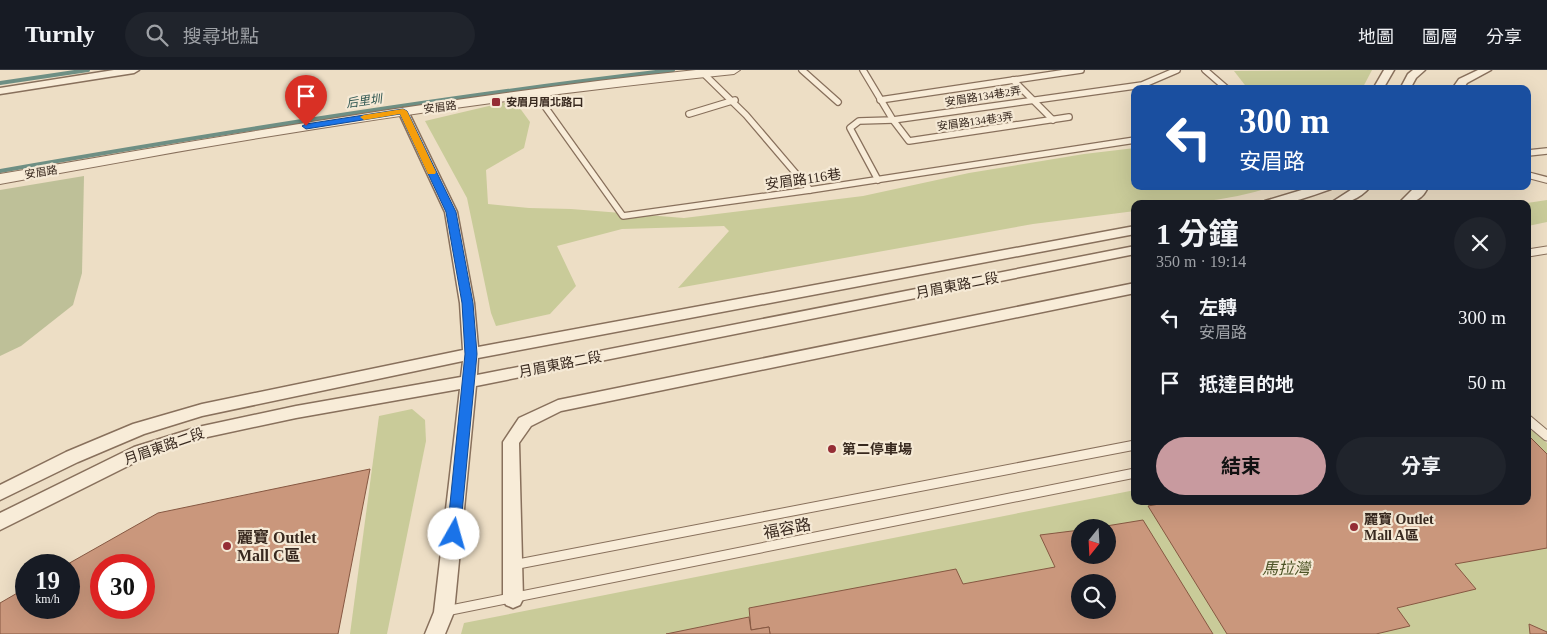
<!DOCTYPE html>
<html lang="zh-TW">
<meta charset="utf-8">
<style>
body{margin:0;font-family:"Times New Roman","Noto Sans TC",serif;background:#20242c;color:#f1f3f6;height:100vh;display:flex;flex-direction:column;font-size:19px;white-space:nowrap}
*{box-sizing:border-box;margin:0}
p{font-size:16px;color:#9ea1a6}
.icon{flex:none;width:28px;height:28px;fill:none;stroke:currentColor;stroke-width:2;stroke-linecap:round;stroke-linejoin:round}
.map{position:relative;flex:1;overflow:hidden}
.drawer{position:absolute;left:1131px;top:130px;width:400px;height:305px;display:flex;flex-direction:column;background:#171b24;border-radius:10px;box-shadow:0 5px 20px #0002}
.drawer>*{flex:none}
.guide{position:absolute;left:1131px;top:15px;width:400px;height:105px;border-radius:10px;box-shadow:0 5px 20px #0002;background:#1a4fa0;color:#fff;overflow:hidden}
.needle{width:32px;rotate:198deg}
.buttons{position:absolute;left:1071px;top:449px;display:grid;gap:10px}
.buttons a{display:grid;place-items:center;width:45px;height:45px;border-radius:50%;background:#171b24;box-shadow:0 5px 20px #0002;font-size:25px}
.speed{position:absolute;left:15px;top:484px;display:flex;gap:10px;font-size:25px;font-weight:700;text-align:center}
.speed>*{display:grid;place-content:center;width:65px;height:65px;border-radius:50%;background:#171b24;box-shadow:0 5px 20px #0002;line-height:1}
.speed small{font-size:12px;font-weight:400}
.speed .limit{border:8px solid #d22;background:#fff;color:#111}
.pin{position:absolute;display:grid;place-items:center;width:42px;height:42px;color:#fff;margin:-51px -21px;border-radius:50% 50% 50% 0;rotate:-45deg;box-shadow:0 0 5px #0007}
.pin .icon{rotate:45deg}
.me{position:absolute;width:55px;margin:-28px;rotate:7deg;stroke-linejoin:round;filter:drop-shadow(0 0 4px #0008)}
.turn{display:flex;align-items:center;gap:18px;height:105px;padding:0 25px;font-size:22px}
.turn .icon{width:65px;height:65px;stroke-width:2.5}
.turn b{display:block;font-size:35px;line-height:42px}
.round{display:grid;place-items:center;flex:none;width:52px;height:52px;border-radius:26px;background:#20242c}
.headline{display:flex;align-items:center;justify-content:space-between;height:85px;padding:0 25px}
h1{font-size:30px;font-weight:700;line-height:38px}
.cta{display:flex;gap:10px;margin-top:auto;padding:10px 25px}
.cta a{flex:1;height:58px;border-radius:30px;background:#c89a9f;color:#111;font-size:20px;font-weight:700;line-height:58px;text-align:center}
.cta a+a{background:#20242c;color:#f1f3f6}
ul{padding:0;list-style:none}
li{display:flex;align-items:center;gap:15px;height:65px;padding:0 25px}
li div{flex:1}
li b{display:block;font-size:19px}
li em{font-style:normal}
header{display:flex;align-items:center;gap:30px;box-sizing:border-box;height:70px;padding:0 25px;background:#171b24;border-bottom:1px solid #363941}
header strong{font-size:24px}
nav{display:flex;gap:28px;margin-inline-start:auto;font-size:18px}
.search{width:350px;height:45px;background:#20242c;display:flex;align-items:center;gap:12px;box-sizing:border-box;padding:0 18px;border-radius:28px;color:#9ea1a6;font-size:19px}
.map>svg:first-child{display:block}
.green{fill:#c9cb99;fill-rule:evenodd}
.cemetery{fill:#bec098}
.lines{fill:none;stroke-linecap:round;stroke-linejoin:round}
.stream{stroke:#6e8f84;stroke-width:4}
.building{fill:#ca977c;stroke:#865842;fill-rule:evenodd}
.service-far2-casing{stroke:#88705c;stroke-width:8}
.service-far1-casing{stroke:#88705c;stroke-width:9}
.service-casing{stroke:#88705c;stroke-width:11}
.minor-casing{stroke:#88705c;stroke-width:3}
.tertiary-casing{stroke:#88705c;stroke-width:2}
.service-far2{stroke:#f8ecd8;stroke-width:5.5}
.service-far1{stroke:#f8ecd8;stroke-width:7}
.service{stroke:#f8ecd8;stroke-width:9}
.minor{fill:#f8ecd8;fill-rule:evenodd}
.tertiary{fill:#f8ecd8;fill-rule:evenodd}
.route{fill:#1a73e8;stroke:#114b97}
.slow{fill:#f59e0b}
.poi-dot{fill:#952d35;stroke:#f5e9d5;stroke-width:2}
.labels{text-anchor:middle;stroke-width:4.5;stroke-linejoin:round;paint-order:stroke}
.far-street-label{font-size:11px;fill:#38291f;stroke:#f5e9d5}
.far-poi-label{font-size:11px;font-weight:bold;fill:#38291f;stroke:#f5e9d5;text-anchor:start}
.far-water-label{font-size:12px;font-style:italic;fill:#2f5752;stroke:#f5e9d5}
.street-label{font-size:14px;fill:#38291f;stroke:#f5e9d5}
.poi-label{font-size:14px;font-weight:bold;fill:#38291f;stroke:#f5e9d5;text-anchor:start}
.near-street-label{font-size:16px;fill:#38291f;stroke:#f5e9d5}
.near-poi-label{font-size:16px;font-weight:bold;fill:#38291f;stroke:#f5e9d5;text-anchor:start}
.near-park-label{font-size:16px;font-style:italic;fill:#4c5426;stroke:#f5e9d5}
</style>
<header>
<strong>Turnly</strong>
<div class="search"><svg class="icon" aria-label="search" viewBox="0 0 24 24"><circle cx="10" cy="10" r="6"/><path d="M15 15l6 6"/></svg>搜尋地點</div>
<nav><a>地圖</a><a>圖層</a><a>分享</a></nav>
</header>
<div class="map">
<svg width="1547" height="564" viewBox="0 0 1547 564">
<rect width="100%" height="100%" fill="#eddec5"/>
<!-- green -->
<g class="green">
<path d="M1372,0l-10,19h-114l-14,-18z"/>
<path d="M514,30l16,22 -6,26 -38,22 2,34 41,4 42,1 113,9 179,-22 106,-23 115,-19 51,-6v38h139c-48,16 -89,18 -139,18v7l-102,13 -355,64 51,-57 -5,-5 -102,3 -65,17 19,40 -26,28 -54,12 -5,-13 -24,-115 -42,-77z"/>
<path d="M1547,130v22l-19,4v-22h-8z"/>
<path d="M412,339l13,11 1,21 -39,193h-37l29,-218z"/>
<path d="M1528,359l7,3 12,11v191h-1086l3,-11 671,-133v11h393zM1080,458h28v27h-28zM1080,512h28v28h-28z"/>
</g>
<!-- cemetery -->
<path class="cemetery" d="M84,106l-2,97 -9,32 -52,41 -21,10v-166z"/>
<g class="lines">
<!-- stream -->
<g class="stream">
<path d="M0,13l88,-13"/>
<path d="M0,101c224,-39 448,-75 673,-101"/>
</g>
</g>
<!-- building -->
<g class="building">
<path d="M1528,365l19,19v94l-92,16 21,25 -79,19 13,18 -34,8h-149l-79,-128 28,-5h352z"/>
<path d="M370,399l-32,165h-338v-31l26,-15v20h43v-43h-3l92,-52zM101,495h43v43h-43z"/>
<path d="M1143,450l70,114h-443l-1,-7 -18,3 -2,-22 207,-39 7,15 92,-17 -15,-32 40,-5v25h28v-27h-14zM1080,512h28v28h-28z"/>
<path d="M749,547l2,13 18,-3 1,7h-104z"/>
<path d="M1529,554l18,8v2h-17z"/>
</g>
<g class="lines">
<!-- service-far2 casing -->
<g class="service-far2-casing">
<g id="service-far2">
<path d="M802,0l36,32"/>
<path d="M863,0l30,50 16,21 160,-24"/>
<path d="M1205,0l22,19"/>
<path d="M703,3l43,42 64,75"/>
<path d="M1013,10l40,40"/>
<path d="M536,24l87,122 187,-26 325,-50"/>
<path d="M880,30l201,-30"/>
<path d="M689,44l46,-14"/>
<path d="M1528,83l19,-2"/>
<path d="M1528,105l19,5"/>
<path d="M878,110l-28,-52 9,-7 34,-1 249,-35 35,-15"/>
</g>
</g>
<!-- service-far1 casing -->
<g class="service-far1-casing">
<path id="service-far1" d="M1528,183l19,-3"/>
</g>
<!-- service casing -->
<g class="service-casing">
<g id="service">
<path d="M1528,350l19,16"/>
<path d="M513,495l622,-120"/>
<path d="M446,541l689,-138"/>
</g>
</g>
<!-- minor casing -->
<g class="minor-casing">
<g id="minor">
<path d="M114,0h25l-5,3 -134,21v-6z"/>
<path d="M1384,0h10l-11,19h-10z"/>
<path d="M1413,0h12l-9,8 -6,11h-10l8,-15z"/>
<path d="M1478,0h13l-24,13 -4,6h-11l7,-10z"/>
<path d="M403,38l5,3 49,101 17,91 4,44 657,-121v8l-657,124 -1,17 658,-129v8l-659,132 -22,226 -9,22h-20l9,-22 26,-223 -164,29 -98,21 -52,18 -146,73v-17l134,-66 64,-20 98,-21 165,-29 2,-16 -261,55 -58,18 -66,28 -78,38v-15l66,-33 67,-28 69,-20 261,-54 -3,-47 -15,-91 -47,-101z"/>
<path d="M1315,116h18l-2,3c-26,9 -39,15 -68,15l2,-3z"/>
<path d="M1357,116h14c-12,14 -25,18 -42,18z"/>
<path d="M1416,116h12c-4,14 -18,18 -30,18z"/>
<path d="M1135,213v10l-574,118 -30,15 -12,17 4,156 -3,6 -7,3 -7,-3 -3,-6v-157l16,-24 39,-18z"/>
</g>
</g>
<!-- tertiary casing -->
<g class="tertiary-casing">
<path id="tertiary" d="M696,0h44l-6,4c-167,17 -333,40 -499,68 -79,13 -157,28 -235,42v-10c232,-39 462,-80 696,-104z"/>
</g>
<!-- service-far2 -->
<use href="#service-far2" class="service-far2"/>
<!-- service-far1 -->
<use href="#service-far1" class="service-far1"/>
<!-- service -->
<use href="#service" class="service"/>
<!-- minor -->
<use href="#minor" class="minor"/>
<!-- tertiary -->
<use href="#tertiary" class="tertiary"/>
</g>
<!-- route -->
<path class="route" d="M403,39l4,2 49,101 17,91 4,51 -17,180 -2,4 -4,2 -5,-2 -2,-4 18,-180 -3,-51 -16,-91 -46,-98 -94,15 -4,-3 4,-2z"/>
<!-- slow -->
<path class="slow" d="M403,39l4,2 29,61 -1,2h-7l-1,-2 -27,-58 -36,6 -4,-3 4,-2z"/>
<!-- markers -->
<g class="poi-dot">
<rect x="491" y="27" width="10" height="10" rx="2.5"/>
<circle cx="832" cy="379" r="5"/>
<circle cx="1354" cy="457" r="5"/>
<circle cx="227" cy="476" r="5"/>
</g>
<g class="labels">
<!-- far-street labels -->
<g class="far-street-label">
<text transform="translate(983 26) rotate(-9)" y="4">安眉路134巷2弄</text>
<text transform="translate(440 37) rotate(-7)" y="4">安眉路</text>
<text transform="translate(975 51) rotate(-8)" y="4">安眉路134巷3弄</text>
<text transform="translate(41 102) rotate(-9)" y="4">安眉路</text>
</g>
<!-- far-poi labels -->
<g class="far-poi-label">
<text x="506" y="36">安眉月眉北路口</text>
</g>
<!-- far-water labels -->
<g class="far-water-label">
<text transform="translate(364 31) rotate(-8)" y="4">后里圳</text>
</g>
<!-- street labels -->
<g class="street-label">
<text transform="translate(803 109) rotate(-8)" y="5">安眉路116巷</text>
<text transform="translate(957 215) rotate(-11)" y="5">月眉東路二段</text>
<text transform="translate(560 294) rotate(-11)" y="5">月眉東路二段</text>
<text transform="translate(164 376) rotate(-19)" y="5">月眉東路二段</text>
</g>
<!-- poi labels -->
<g class="poi-label">
<text x="842" y="384">第二停車場</text>
<text x="1364" y="454">麗寶 Outlet<tspan x="1364" dy="16">Mall A區</tspan></text>
</g>
<!-- near-street labels -->
<g class="near-street-label">
<text transform="translate(787 458) rotate(-11)" y="6">福容路</text>
</g>
<!-- near-poi labels -->
<g class="near-poi-label">
<text x="237" y="473">麗寶 Outlet<tspan x="237" dy="18">Mall C區</tspan></text>
</g>
<!-- near-park labels -->
<g class="near-park-label">
<text x="1286" y="504">馬拉灣</text>
</g>
</g>
</svg>
<div class="buttons">
<a><svg class="needle" viewBox="-14 -14 28 28"><path d="M0-13l5 13h-10z" fill="#e53935"/><path d="M0 13l5-13h-10z" fill="#9ea1a6"/></svg></a>
<a><svg class="icon" aria-label="search" viewBox="0 0 24 24"><circle cx="10" cy="10" r="6"/><path d="M15 15l6 6"/></svg></a>
</div>
<div class="speed"><div>19<small>km/h</small></div><div class="limit">30</div></div>
<div class="pin" style="left:306px;top:56px;background:#d93025"><svg class="icon" aria-label="arrive" viewBox="0 0 24 24"><path d="M6 21V4h12l-3 4 3 4H6"/></svg></div>
<svg class="me" style="left:454px;top:464px" viewBox="-20 -20 40 40"><circle r="19" fill="#fff"/><path d="M0-13L10 11 0 6-10 11z" fill="#1a73e8"/></svg>
<div class="guide">
<div class="turn"><svg class="icon" aria-label="left" viewBox="0 0 24 24"><path d="M17 20v-9H6M10 6l-5 5 5 5"/></svg><div><b>300 m</b>安眉路</div></div>
</div>
<section class="drawer">
<div class="headline"><div><h1>1 分鐘</h1><p>350 m · 19:14</p></div><a class="round"><svg class="icon" aria-label="close" viewBox="0 0 24 24"><path d="M6 6l12 12M18 6L6 18"/></svg></a></div>
<ul>
<li><svg class="icon" aria-label="left" viewBox="0 0 24 24"><path d="M17 20v-9H6M10 6l-5 5 5 5"/></svg><div><b>左轉</b><p>安眉路</p></div><em>300 m</em></li>
<li><svg class="icon" aria-label="arrive" viewBox="0 0 24 24"><path d="M6 21V4h12l-3 4 3 4H6"/></svg><div><b>抵達目的地</b></div><em>50 m</em></li>
</ul>
<div class="cta"><a>結束</a><a>分享</a></div>
</section>
</div>
